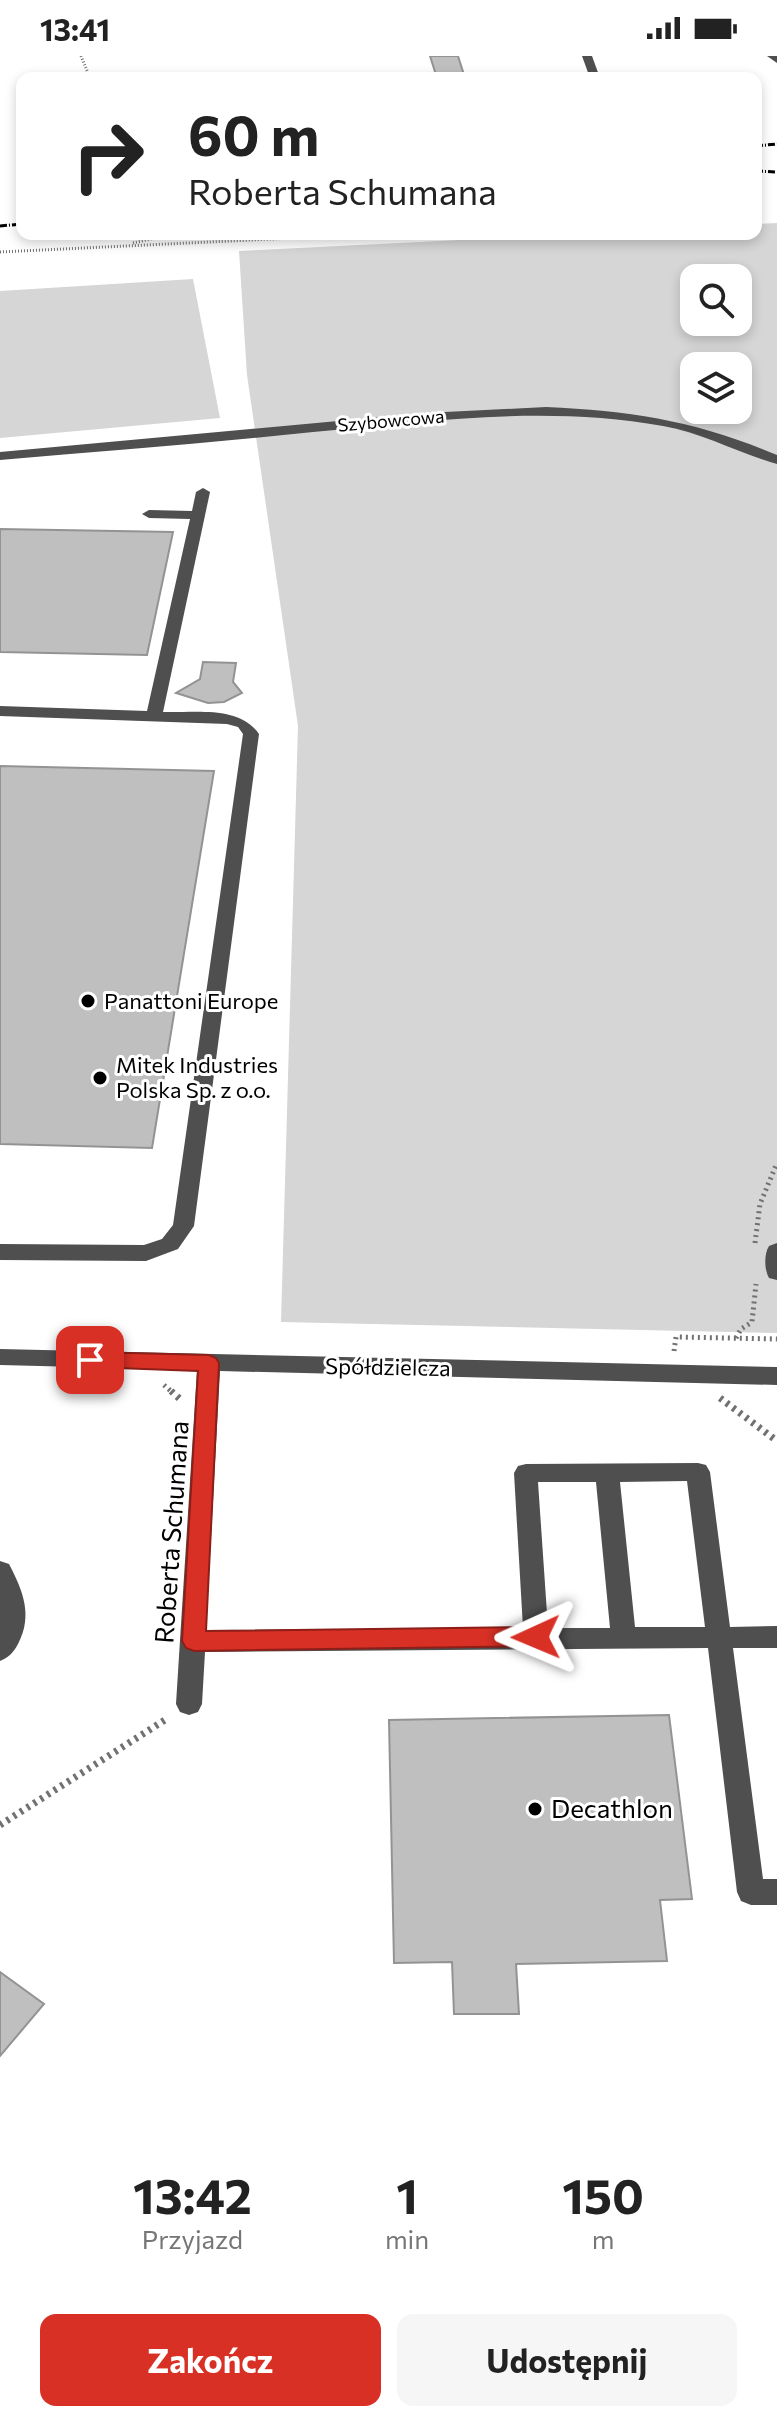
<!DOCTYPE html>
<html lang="pl">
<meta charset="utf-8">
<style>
body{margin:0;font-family:Commissioner,sans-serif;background:#f6f6f6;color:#222;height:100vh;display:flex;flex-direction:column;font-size:30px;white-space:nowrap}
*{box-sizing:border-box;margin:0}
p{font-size:26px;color:#767676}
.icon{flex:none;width:44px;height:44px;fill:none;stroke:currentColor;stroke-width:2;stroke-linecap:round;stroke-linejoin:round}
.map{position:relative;height:2086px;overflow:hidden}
.sheet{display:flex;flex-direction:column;background:#fff;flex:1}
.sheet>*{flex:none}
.hud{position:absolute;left:16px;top:16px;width:746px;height:168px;border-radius:16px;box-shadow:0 4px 12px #0003;background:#fff;color:#222;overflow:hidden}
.buttons{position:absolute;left:680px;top:208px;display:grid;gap:16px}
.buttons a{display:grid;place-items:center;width:72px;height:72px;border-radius:16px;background:#fff;box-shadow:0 4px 12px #0003;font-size:40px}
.pin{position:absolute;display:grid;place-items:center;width:68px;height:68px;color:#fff;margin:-34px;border-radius:16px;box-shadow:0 4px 12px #0006}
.me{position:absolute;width:88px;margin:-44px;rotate:269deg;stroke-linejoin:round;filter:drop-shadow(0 0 6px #0008)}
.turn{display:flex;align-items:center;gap:28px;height:168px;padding:0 40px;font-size:36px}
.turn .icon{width:104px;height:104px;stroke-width:2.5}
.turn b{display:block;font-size:56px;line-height:68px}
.eta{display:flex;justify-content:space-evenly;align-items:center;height:136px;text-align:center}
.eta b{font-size:48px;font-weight:700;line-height:56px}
.primary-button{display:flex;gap:16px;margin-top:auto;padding:16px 40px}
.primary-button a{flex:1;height:92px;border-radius:16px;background:#d93025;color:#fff;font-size:32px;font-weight:700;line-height:92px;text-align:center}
.primary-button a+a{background:#f6f6f6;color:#222}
.status{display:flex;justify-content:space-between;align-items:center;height:56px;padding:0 40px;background:#fff;direction:ltr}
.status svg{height:22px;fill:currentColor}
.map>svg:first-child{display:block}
.green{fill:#d6d6d6;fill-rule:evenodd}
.building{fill:#bfbfbf;stroke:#939393;stroke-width:2}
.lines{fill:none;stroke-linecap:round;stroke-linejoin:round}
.path-far2{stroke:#717171;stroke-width:3;stroke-dasharray:1 2;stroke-linecap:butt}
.path-far1{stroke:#717171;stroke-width:5;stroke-dasharray:2 4;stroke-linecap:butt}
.path{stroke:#717171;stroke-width:7;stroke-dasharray:3 5;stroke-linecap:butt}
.minor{fill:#4f4f4f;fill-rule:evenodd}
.rail{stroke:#000;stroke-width:3;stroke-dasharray:7 2 1 2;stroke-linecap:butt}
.route{fill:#d93025;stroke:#8d1f18;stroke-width:2}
.poi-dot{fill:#000;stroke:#fff;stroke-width:3}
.labels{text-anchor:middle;stroke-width:6;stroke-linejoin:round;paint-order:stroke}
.far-street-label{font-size:18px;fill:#000;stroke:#fff}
.poi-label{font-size:22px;fill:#000;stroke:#fff;text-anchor:start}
.street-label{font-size:22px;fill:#000;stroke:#fff}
.near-street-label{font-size:26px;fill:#000;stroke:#fff}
.near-poi-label{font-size:26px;fill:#000;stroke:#fff;text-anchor:start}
</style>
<div class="status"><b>13:41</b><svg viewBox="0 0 49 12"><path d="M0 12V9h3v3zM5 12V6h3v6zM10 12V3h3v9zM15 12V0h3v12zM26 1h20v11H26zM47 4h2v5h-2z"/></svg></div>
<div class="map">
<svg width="777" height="2086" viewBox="0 0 777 2086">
<rect width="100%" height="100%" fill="#fff"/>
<!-- green -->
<g class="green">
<path d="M777,167v1110l-496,-11 17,-596 -51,-351 -8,-124 339,-17h178v-10zM694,222h44v44h-44zM694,310h44v44h-44z"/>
<path d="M193,223l27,139 -220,20v-147z"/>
</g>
<!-- building -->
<g class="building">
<path d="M430,0h28l7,22h-28z"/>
<path d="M0,473l173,3 -26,123 -147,-3z"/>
<path d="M203,606l33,1 -3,19 9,11 -18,9 -16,1 -32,-10 24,-14z"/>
<path d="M0,710l214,5 -62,377 -152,-4z"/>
<path d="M669,1659l23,184 -32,1 7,61 -151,3 3,50h-65l-2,-52 -58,1 -5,-243z"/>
<path d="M0,1916l44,32 -44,52z"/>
</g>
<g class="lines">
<!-- path-far2 -->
<g class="path-far2">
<path d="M81,0l9,22"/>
<path d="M133,187l40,-9"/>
<path d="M0,196l376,-18"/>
</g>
<!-- path-far1 -->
<g class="path-far1">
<path d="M755,1187l5,-39 17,-41"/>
<path d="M736,1282l5,-9 11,-7 4,-38"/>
<path d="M674,1295l2,-14 101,2"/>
<path d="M164,1329l9,8"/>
</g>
<!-- path -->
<g class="path">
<path d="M171,1335l9,8"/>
<path d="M720,1342l57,43"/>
<path d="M0,1769l168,-107"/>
</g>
<!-- minor -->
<g class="minor">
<path d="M582,0h10l8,22h-10z"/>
<path d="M767,0h10v7z"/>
<path d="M546,351c87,4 150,14 231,48v9c-39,-11 -74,-31 -114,-38 -116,-21 -234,-5 -350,6 -104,11 -209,19 -313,28v-8l425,-39z"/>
<path d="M203,432l7,4 -47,220c32,1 76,-7 96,22l-65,492 -16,23 -32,12 -146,-1v-16l144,1 18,-6 11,-14 70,-491 -5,-7 -11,-3 -227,-8v-10l147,5 43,-192 -41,-1 -7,-4 7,-4 43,1 4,-19z"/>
<path d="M777,1187v37l-8,-2c-5,-9 -5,-24 0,-32z"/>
<path d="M0,1293l777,18v18l-557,-14 -14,259 317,-2 -9,-155 4,-7 8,-2 172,-1 8,2 4,7 20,155 47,-1v22h-44l30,231h14v26h-26l-10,-4 -4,-9 -29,-244 -503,4 -3,52 -4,8 -9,3 -9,-3 -4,-8 21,-334 -197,-5zM687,1425l18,146h-70l-15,-145zM538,1426h58l14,146h-62z"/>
<path d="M0,1505l9,3c14,27 24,51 9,80 -5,9 -9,13 -18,17z"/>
</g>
<!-- rail -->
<g class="rail">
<path d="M756,90l21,-2"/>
<path d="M756,115l21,1"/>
<path d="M0,170l22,-2"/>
</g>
</g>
<!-- route -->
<path class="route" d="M90,1296l119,3 7,3 3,5 -13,268 330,-4 8,3 4,7 -4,6 -8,3 -342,5 -8,-3 -4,-7 16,-270 -108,-4 -8,-2 -3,-5 3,-6z"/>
<!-- markers -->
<g class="poi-dot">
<circle cx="88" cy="945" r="8"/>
<circle cx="100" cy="1022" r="8"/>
<circle cx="535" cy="1753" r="8"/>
</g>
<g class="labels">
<!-- far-street labels -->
<g class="far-street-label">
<text transform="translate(391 365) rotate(-5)" y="6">Szybowcowa</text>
</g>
<!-- poi labels -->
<g class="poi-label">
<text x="104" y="953">Panattoni Europe</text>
<text x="116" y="1017">Mitek Industries<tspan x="116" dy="25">Polska Sp. z o.o.</tspan></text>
</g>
<!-- street labels -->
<g class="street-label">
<text transform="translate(388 1311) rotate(1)" y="8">Spółdzielcza</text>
</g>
<!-- near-street labels -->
<g class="near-street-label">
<text transform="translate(172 1476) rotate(-86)" y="9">Roberta Schumana</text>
</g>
<!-- near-poi labels -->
<g class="near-poi-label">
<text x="551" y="1762">Decathlon</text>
</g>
</g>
</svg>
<div class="buttons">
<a><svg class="icon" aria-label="search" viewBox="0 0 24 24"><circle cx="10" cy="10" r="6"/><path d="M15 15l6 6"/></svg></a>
<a><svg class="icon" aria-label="layers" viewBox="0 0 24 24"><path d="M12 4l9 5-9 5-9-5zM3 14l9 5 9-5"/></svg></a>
</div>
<div class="pin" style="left:90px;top:1304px;background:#d93025"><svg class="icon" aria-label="arrive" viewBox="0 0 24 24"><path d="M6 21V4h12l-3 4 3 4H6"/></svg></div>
<svg class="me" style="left:536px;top:1581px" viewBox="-20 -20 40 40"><path d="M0-17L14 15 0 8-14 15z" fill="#d93025" stroke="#fff" stroke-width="4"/></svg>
<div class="hud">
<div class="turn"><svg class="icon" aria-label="right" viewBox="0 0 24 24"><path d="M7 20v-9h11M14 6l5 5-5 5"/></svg><div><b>60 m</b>Roberta Schumana</div></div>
</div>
</div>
<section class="sheet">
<div class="eta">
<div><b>13:42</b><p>Przyjazd</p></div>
<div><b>1</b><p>min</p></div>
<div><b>150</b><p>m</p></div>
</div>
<div class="primary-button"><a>Zakończ</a><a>Udostępnij</a></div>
</section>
